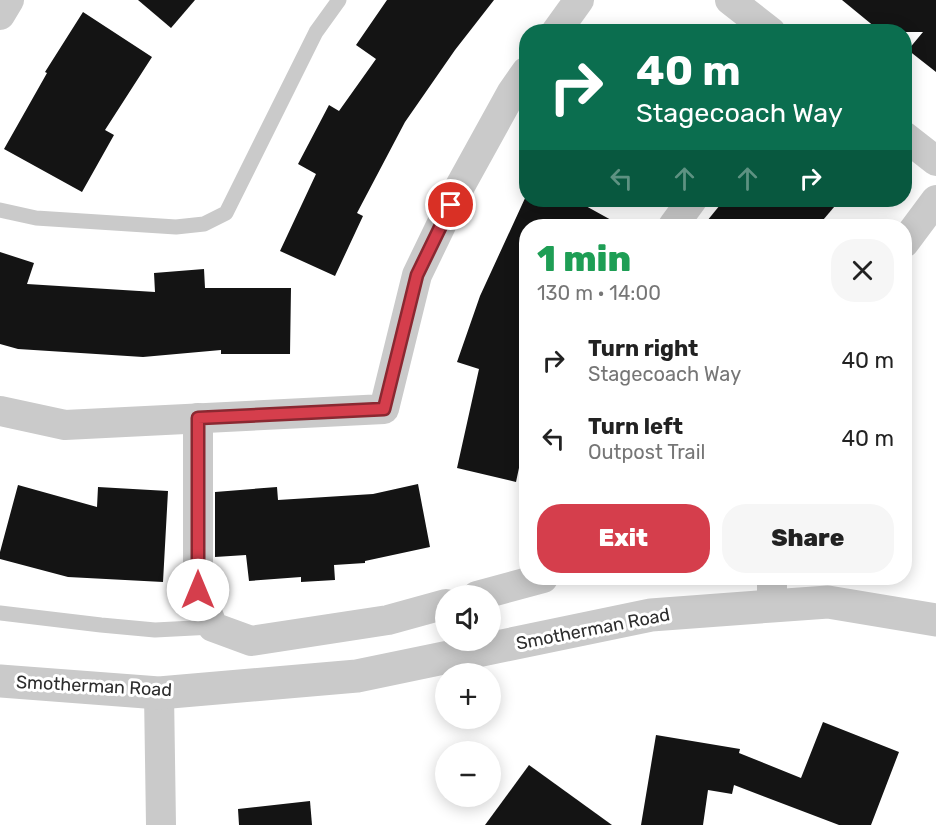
<!DOCTYPE html>
<meta charset="utf-8">
<style>
body{margin:0;font-family:Rubik,sans-serif;background:#f6f6f6;color:#222;height:100vh;display:flex;flex-direction:column;font-size:22px;white-space:nowrap}
*{box-sizing:border-box;margin:0}
p{font-size:20px;color:#767676}
.icon{flex:none;width:33px;height:33px;fill:none;stroke:currentColor;stroke-width:2;stroke-linecap:round;stroke-linejoin:round}
.map{position:relative;flex:1;overflow:hidden}
.details{position:absolute;left:519px;top:219px;width:393px;height:366px;display:flex;flex-direction:column;background:#fff;border-radius:24px;box-shadow:0 3px 15px #0003}
.details>*{flex:none}
.guide{position:absolute;left:519px;top:24px;width:393px;height:183px;border-radius:24px;box-shadow:0 3px 15px #0003;background:#0b6e4f;color:#fff;overflow:hidden}
.tools{position:absolute;left:435px;top:585px;display:grid;gap:12px}
.tools a{display:grid;place-items:center;width:66px;height:66px;border-radius:50%;background:#fff;box-shadow:0 3px 15px #0003;font-size:30px}
.pin{position:absolute;display:grid;place-items:center;width:51px;height:51px;color:#fff;margin:-26px;border:3px solid #fff;border-radius:50%;box-shadow:0 2px 6px #0007}
.me{position:absolute;width:66px;margin:-33px;rotate:0deg;stroke-linejoin:round;filter:drop-shadow(0 0 4px #0008)}
.turn{display:flex;align-items:center;gap:21px;height:126px;padding:0 18px;font-size:27px}
.turn .icon{width:78px;height:78px;stroke-width:2.5}
.turn b{display:block;font-size:42px;line-height:51px}
.lanes{display:flex;align-items:center;height:57px;padding:0 18px;background:#0003;justify-content:center;gap:30px;direction:ltr}
.lanes .off{opacity:.35}
.round{display:grid;place-items:center;flex:none;width:63px;height:63px;border-radius:24px;background:#f6f6f6}
.summary{display:flex;align-items:center;justify-content:space-between;height:102px;padding:0 18px}
h1{font-size:36px;font-weight:800;line-height:45px;color:#1e9e55}
.button{display:flex;gap:12px;margin-top:auto;padding:12px 18px}
.button a{flex:1;height:69px;border-radius:24px;background:#d53e4c;color:#fff;font-size:24px;font-weight:800;line-height:69px;text-align:center}
.button a+a{background:#f6f6f6;color:#222}
ul{padding:0;list-style:none}
li{display:flex;align-items:center;gap:18px;height:78px;padding:0 18px}
li div{flex:1}
li b{display:block;font-size:22px}
li em{font-style:normal}
.map>svg:first-child{display:block}
.building{fill:#141414}
.lines{fill:none;stroke-linecap:round;stroke-linejoin:round}
.service{stroke:#cacaca;stroke-width:15}
.minor{stroke:#cacaca;stroke-width:30}
.tertiary{stroke:#cacaca;stroke-width:33}
.route-casing{stroke:#8a2831;stroke-width:15}
.route{stroke:#d53e4c;stroke-width:10}
.labels{text-anchor:middle;stroke-width:6;stroke-linejoin:round;paint-order:stroke}
.street-label{font-size:18px;fill:#2d2d2d;stroke:#fff}
</style>
<div class="map">
<svg width="936" height="825" viewBox="0 0 936 825">
<rect width="100%" height="100%" fill="#fff"/>
<!-- building -->
<g class="building">
<path d="M138,0h57l-24,28z"/>
<path d="M387,0h107l-39,50 -50,72 -48,91 6,3 -28,60 -55,-25 36,-77 -18,-10 31,-59 10,6 37,-52 -20,-14z"/>
<path d="M842,0h94v72l-28,-22 15,-18h-42z"/>
<path d="M83,12l69,45 -47,73 9,5 -32,57 -78,-43 43,-76 -2,-1z"/>
<path d="M526,196v4h49l47,26h-96v209l-10,47 -59,-14 22,-99 -22,-7 23,-66z"/>
<path d="M724,200h116l-22,26h-115z"/>
<path d="M0,252l34,11 -7,21 128,8 -1,-19 50,-4 1,19h86l-1,66h-69v-4l-78,7 -125,-8 -18,-5z"/>
<path d="M418,484l12,63 -65,14v2l-31,2 1,15 -34,2v-5l-52,4 -3,-26 -31,2v-65l62,-5 1,13 95,-6z"/>
<path d="M18,485l79,22 1,-20 70,4 -5,91 -95,-5 -68,-18v-7z"/>
<path d="M823,722l76,30 -28,73h-32l-105,-40 -2,9 -24,-4 -5,35h-62l15,-90 84,14 -1,4 62,25z"/>
<path d="M529,765l83,60h-127z"/>
<path d="M310,801l2,24h-73l-1,-16z"/>
</g>
<g class="lines">
<!-- service -->
<g class="service">
<path d="M0,210l36,8 140,9 28,-3 22,-11 90,-181 23,-32"/>
<path d="M0,613l101,12 54,5 58,-3"/>
</g>
<!-- minor -->
<g class="minor">
<path d="M730,0l41,32"/>
<path d="M0,15l9,-15"/>
<path d="M556,32l23,-32"/>
<path d="M904,136l32,25"/>
<path d="M673,226l19,-26"/>
<path d="M904,243l32,-43"/>
<path d="M0,411l65,14 319,-16 33,-134 42,-87 53,-96 14,-20"/>
<path d="M198,418v172l15,37 38,14 137,-21 58,-16"/>
<path d="M477,596l66,-18"/>
<path d="M772,606v-28"/>
<path d="M159,693l2,132"/>
</g>
<!-- tertiary -->
<path class="tertiary" d="M0,681l159,12 198,-17 294,-61 121,-9 56,-4 108,18"/>
</g>
<g class="lines">
<!-- route casing -->
<g class="route-casing">
<path id="route" d="M198,590v-172l186,-9 33,-134 34,-70"/>
</g>
<!-- route -->
<use href="#route" class="route"/>
</g>
<g class="labels">
<!-- street labels -->
<g class="street-label">
<text transform="translate(593 629) rotate(-11)" y="6">Smotherman Road</text>
<text transform="translate(94 686) rotate(3)" y="6">Smotherman Road</text>
</g>
</g>
</svg>
<div class="tools">
<a><svg class="icon" aria-label="sound" viewBox="0 0 24 24"><path d="M4 9h4l5-4v14l-5-4H4zM17 9q2 3 0 6"/></svg></a>
<a>+</a>
<a>−</a>
</div>
<div class="pin" style="left:451px;top:205px;background:#d93025"><svg class="icon" aria-label="arrive" viewBox="0 0 24 24"><path d="M6 21V4h12l-3 4 3 4H6"/></svg></div>
<svg class="me" style="left:198px;top:590px" viewBox="-20 -20 40 40"><circle r="19" fill="#fff"/><path d="M0-13L10 11 0 6-10 11z" fill="#d53e4c"/></svg>
<div class="guide">
<div class="turn"><svg class="icon" aria-label="right" viewBox="0 0 24 24"><path d="M7 20v-9h11M14 6l5 5-5 5"/></svg><div><b>40 m</b>Stagecoach Way</div></div>
<div class="lanes"><svg class="icon off" aria-label="left" viewBox="0 0 24 24"><path d="M17 20v-9H6M10 6l-5 5 5 5"/></svg><svg class="icon off" aria-label="ahead" viewBox="0 0 24 24"><path d="M12 20V5M6 11l6-6 6 6"/></svg><svg class="icon off" aria-label="ahead" viewBox="0 0 24 24"><path d="M12 20V5M6 11l6-6 6 6"/></svg><svg class="icon" aria-label="right" viewBox="0 0 24 24"><path d="M7 20v-9h11M14 6l5 5-5 5"/></svg></div>
</div>
<section class="details">
<div class="summary"><div><h1>1 min</h1><p>130 m · 14:00</p></div><a class="round"><svg class="icon" aria-label="close" viewBox="0 0 24 24"><path d="M6 6l12 12M18 6L6 18"/></svg></a></div>
<ul>
<li><svg class="icon" aria-label="right" viewBox="0 0 24 24"><path d="M7 20v-9h11M14 6l5 5-5 5"/></svg><div><b>Turn right</b><p>Stagecoach Way</p></div><em>40 m</em></li>
<li><svg class="icon" aria-label="left" viewBox="0 0 24 24"><path d="M17 20v-9H6M10 6l-5 5 5 5"/></svg><div><b>Turn left</b><p>Outpost Trail</p></div><em>40 m</em></li>
</ul>
<div class="button"><a>Exit</a><a>Share</a></div>
</section>
</div>
